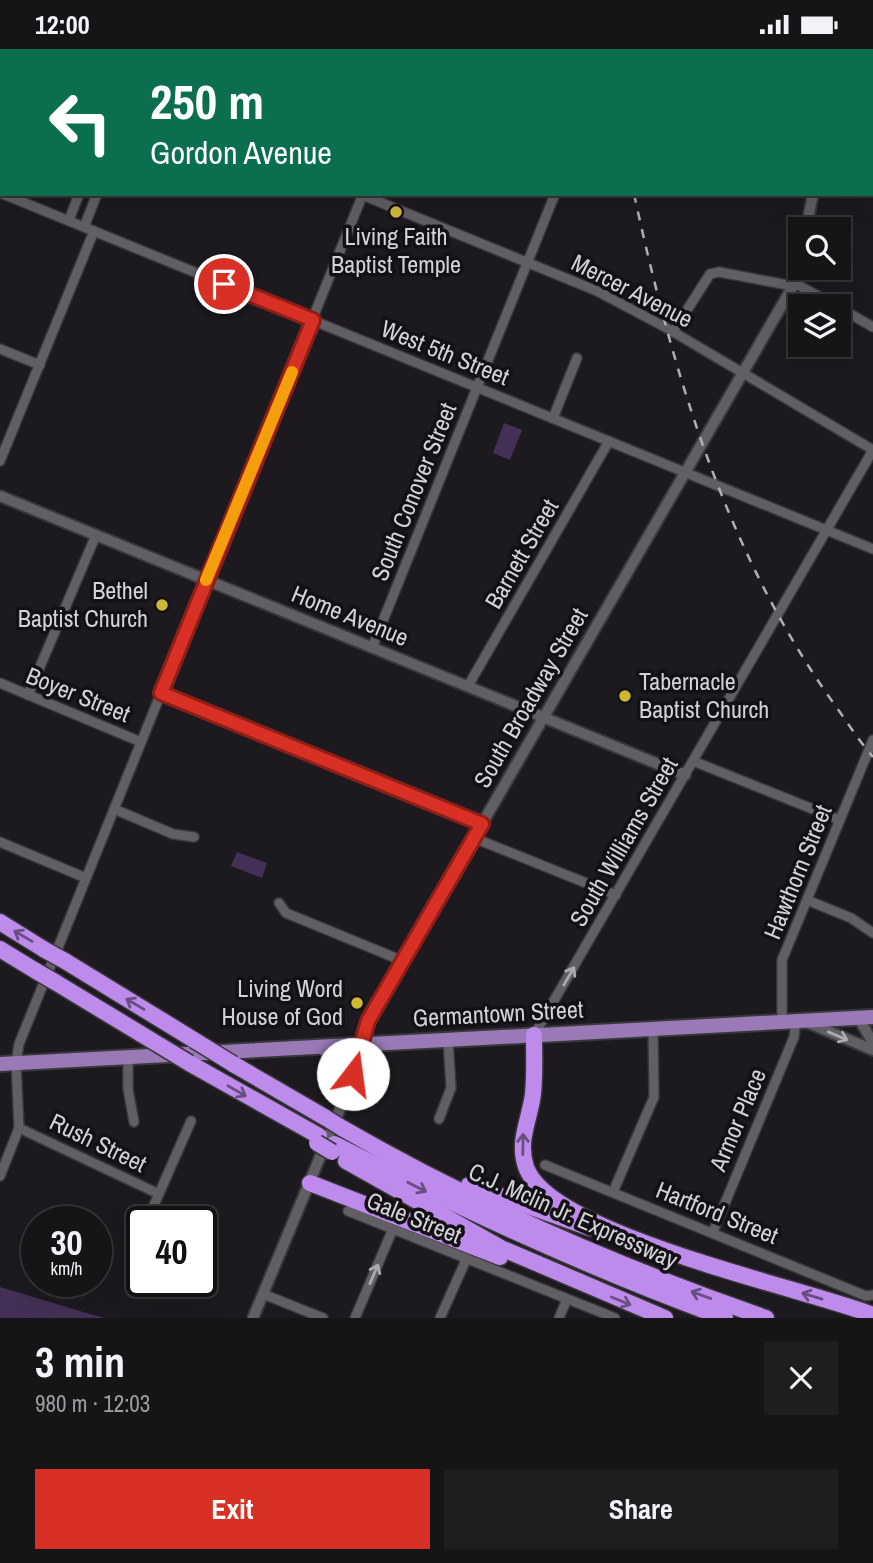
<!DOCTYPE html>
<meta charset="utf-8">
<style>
body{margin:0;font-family:"Archivo Narrow",sans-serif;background:#1e1d1f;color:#f1f3f6;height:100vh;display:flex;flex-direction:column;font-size:26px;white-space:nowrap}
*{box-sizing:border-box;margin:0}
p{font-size:23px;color:#9d9ea1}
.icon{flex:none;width:38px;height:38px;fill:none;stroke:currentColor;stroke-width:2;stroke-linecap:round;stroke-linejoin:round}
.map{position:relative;height:1269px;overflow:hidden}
.details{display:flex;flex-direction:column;background:#151416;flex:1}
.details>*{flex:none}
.hud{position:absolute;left:0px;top:0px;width:873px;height:147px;box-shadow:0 7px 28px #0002,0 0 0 2px #343335;background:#0b6e4f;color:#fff;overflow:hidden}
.buttons{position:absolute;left:788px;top:168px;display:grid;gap:14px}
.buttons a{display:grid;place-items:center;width:63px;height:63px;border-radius:0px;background:#151416;box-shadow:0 7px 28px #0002,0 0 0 2px #343335;font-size:35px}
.speed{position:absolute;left:21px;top:1157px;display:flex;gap:14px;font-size:35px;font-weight:700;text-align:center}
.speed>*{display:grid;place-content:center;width:91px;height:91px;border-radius:50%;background:#151416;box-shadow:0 7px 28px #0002,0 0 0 2px #343335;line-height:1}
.speed small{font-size:18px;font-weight:400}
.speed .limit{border:4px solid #111;border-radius:10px;background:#fff;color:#111}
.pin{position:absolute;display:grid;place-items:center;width:60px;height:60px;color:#fff;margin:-30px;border:4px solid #fff;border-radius:50%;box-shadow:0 2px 7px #0007}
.me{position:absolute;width:77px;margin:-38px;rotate:15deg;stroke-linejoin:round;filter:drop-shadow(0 0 5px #0008)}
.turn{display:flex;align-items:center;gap:24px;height:147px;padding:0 35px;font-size:32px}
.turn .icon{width:91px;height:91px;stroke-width:2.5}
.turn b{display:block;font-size:49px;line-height:60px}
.round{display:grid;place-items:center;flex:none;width:74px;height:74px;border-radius:0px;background:#1e1d1f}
.headline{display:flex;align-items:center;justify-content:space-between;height:119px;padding:0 35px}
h1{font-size:42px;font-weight:700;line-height:52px}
.action{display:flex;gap:14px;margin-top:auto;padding:14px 35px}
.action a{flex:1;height:80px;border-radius:0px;background:#d93025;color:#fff;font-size:28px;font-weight:700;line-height:80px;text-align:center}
.action a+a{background:#1e1d1f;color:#f1f3f6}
.status{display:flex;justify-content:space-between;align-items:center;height:49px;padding:0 35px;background:#151416;direction:ltr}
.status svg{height:19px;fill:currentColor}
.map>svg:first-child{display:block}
.green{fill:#443056}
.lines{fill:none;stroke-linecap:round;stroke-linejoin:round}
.minor-casing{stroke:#383739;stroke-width:12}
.tertiary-casing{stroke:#383739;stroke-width:14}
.primary-casing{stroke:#383739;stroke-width:18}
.motorway-casing{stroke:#383739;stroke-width:19}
.minor{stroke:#615f64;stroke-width:9}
.tertiary{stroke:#615f64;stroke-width:10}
.primary{stroke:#9979b6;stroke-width:14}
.motorway{stroke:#be8bed;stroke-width:16}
.rail{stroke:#b1afb3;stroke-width:2.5;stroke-dasharray:9 9;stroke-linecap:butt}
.motorway-bridge-casing{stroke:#383739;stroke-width:19;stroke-linecap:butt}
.motorway-bridge{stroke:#be8bed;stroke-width:16}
.oneway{stroke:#684e81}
.oneway2{stroke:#abaaad}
.route-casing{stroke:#8d1f18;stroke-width:18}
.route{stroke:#d93025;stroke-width:12}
.slow{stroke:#f59e0b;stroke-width:12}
.poi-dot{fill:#cfb837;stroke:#131115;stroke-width:2.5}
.labels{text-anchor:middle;stroke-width:7;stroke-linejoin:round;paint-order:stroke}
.poi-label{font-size:24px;fill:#d3d2d5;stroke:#131115;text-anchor:end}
.street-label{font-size:24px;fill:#d3d2d5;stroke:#131115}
</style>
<div class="status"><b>12:00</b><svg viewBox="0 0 49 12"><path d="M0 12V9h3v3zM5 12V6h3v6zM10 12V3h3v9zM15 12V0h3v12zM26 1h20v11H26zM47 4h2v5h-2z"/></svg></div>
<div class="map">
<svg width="873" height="1269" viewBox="0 0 873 1269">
<rect width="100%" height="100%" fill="#1c1a1e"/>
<!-- green -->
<g class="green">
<path d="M504,374l18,7 -12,30 -17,-7z"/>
<path d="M237,803l30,11 -5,15 -31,-12z"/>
<path d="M0,1238l90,27 15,4h-105z"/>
</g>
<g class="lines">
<!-- minor casing -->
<g class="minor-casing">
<g id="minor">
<path d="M9,0l4,2"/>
<path d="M137,2v-2"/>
<path d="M156,2l1,-2"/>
<path d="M421,2l1,-2"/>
<path d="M600,2l1,-2"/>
<path d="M3,145l870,355"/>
<path d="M360,145l237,97 68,36 208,123"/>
<path d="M69,171l10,-26"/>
<path d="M84,178l13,-33"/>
<path d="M794,234l43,23"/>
<path d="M838,258l35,20"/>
<path d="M673,283l37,-58 9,-2 74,14"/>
<path d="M0,300l40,16"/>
<path d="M553,369l24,-60"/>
<path d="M0,412l94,-230"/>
<path d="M372,599l183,-454"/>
<path d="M0,634l141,59"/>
<path d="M468,637l141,-245"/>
<path d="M161,644l321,131"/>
<path d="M28,646l68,-160"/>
<path d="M693,712l147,59"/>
<path d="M114,760l59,25 21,3"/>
<path d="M474,789l142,57"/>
<path d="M0,793l86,36"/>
<path d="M807,851l44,18 22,15"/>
<path d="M279,854l7,10 117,48"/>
<path d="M782,973v-62l91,-220"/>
<path d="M534,986l339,-585"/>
<path d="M128,1007v33l6,33"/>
<path d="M439,1070l12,-31 -3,-48"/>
<path d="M19,1079l140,66"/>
<path d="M545,1116l321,131 7,-1"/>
<path d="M0,1127l19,-48 -3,-65 3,-19 344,-850"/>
<path d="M613,1143l41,-95 -1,-68"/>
<path d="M348,1162l267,107"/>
<path d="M147,1172l44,-100"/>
<path d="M713,1183l81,-195 2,-16"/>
<path d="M139,1191l3,-6"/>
<path d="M263,1245l60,24"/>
<path d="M355,1269l37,-87"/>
<path d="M440,1269l26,-58"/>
<path d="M559,1269l8,-19"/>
</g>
</g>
<!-- tertiary casing -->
<g class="tertiary-casing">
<g id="tertiary">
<path d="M841,2v-2"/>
<path d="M806,180l7,-35"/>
<path d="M0,447l685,279"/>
<path d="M858,968l15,26"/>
<path d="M806,973l67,28"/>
<path d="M253,1269l87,-209 28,-88 425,-735 7,-23"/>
</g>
</g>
<!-- primary casing -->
<g class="primary-casing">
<g id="primary">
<path d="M230,0l9,2"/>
<path d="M872,124h1"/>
<path d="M325,1000l16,8 8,28"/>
<path d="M0,1015l873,-47"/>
</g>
</g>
<!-- motorway casing -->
<g class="motorway-casing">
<g id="motorway">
<path d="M0,873l45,28"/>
<path d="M0,900l36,22"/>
<path d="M65,912l129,79"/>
<path d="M55,933l86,52"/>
<path d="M534,986c0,19 1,39 -1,59 -3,25 -16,47 -7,73 24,68 278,121 347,148"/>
<path d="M189,1014l130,73"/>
<path d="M233,1015l93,54"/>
<path d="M342,1079c135,78 277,139 424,190"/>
<path d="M334,1095c128,65 256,125 391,174"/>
<path d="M346,1112l155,87 164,70"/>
<path d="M310,1134l190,74"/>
<path d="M469,1136l121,43"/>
</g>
</g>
<!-- minor -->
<use href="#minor" class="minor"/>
<!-- tertiary -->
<use href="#tertiary" class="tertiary"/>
<!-- primary -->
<use href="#primary" class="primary"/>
<!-- motorway -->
<use href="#motorway" class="motorway"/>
<!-- rail -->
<g class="rail">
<path d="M602,0l1,2"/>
<path d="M634,145c39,179 91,356 198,507 14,19 26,39 41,56"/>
</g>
<!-- motorway-bridge casing -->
<g class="motorway-bridge-casing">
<g id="motorway-bridge">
<path d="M45,901l20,11"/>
<path d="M36,922l19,11"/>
<path d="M141,985l48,29"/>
<path d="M194,991l39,24"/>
<path d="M326,1069l16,10"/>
<path d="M317,1094l15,9"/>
</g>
</g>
<!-- motorway-bridge -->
<use href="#motorway-bridge" class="motorway-bridge"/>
</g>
<!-- one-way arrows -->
<defs><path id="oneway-shaft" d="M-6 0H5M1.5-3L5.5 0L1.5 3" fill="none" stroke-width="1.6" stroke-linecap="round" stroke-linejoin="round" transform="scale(1.75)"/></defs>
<g class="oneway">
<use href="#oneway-shaft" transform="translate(23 887) rotate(-149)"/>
<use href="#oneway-shaft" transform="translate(135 955) rotate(-149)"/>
<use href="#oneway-shaft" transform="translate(237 1042) rotate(30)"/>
<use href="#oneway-shaft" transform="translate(523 1095) rotate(-89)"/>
<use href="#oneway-shaft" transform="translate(417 1138) rotate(27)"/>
<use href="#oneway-shaft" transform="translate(701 1246) rotate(-160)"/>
<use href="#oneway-shaft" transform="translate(812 1247) rotate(-163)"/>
<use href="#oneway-shaft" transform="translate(621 1252) rotate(22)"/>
</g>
<g class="oneway2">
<use href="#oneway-shaft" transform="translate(569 927) rotate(-60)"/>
<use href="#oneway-shaft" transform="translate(838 987) rotate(23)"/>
<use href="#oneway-shaft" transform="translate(374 1225) rotate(-67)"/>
</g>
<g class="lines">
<!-- route casing -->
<g class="route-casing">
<path id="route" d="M224,235l89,36 -152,373 321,131 -114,197 -15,53"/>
</g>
<!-- route -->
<use href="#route" class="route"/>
<!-- slow -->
<path class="slow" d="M206,531l86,-208"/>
</g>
<!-- markers -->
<g class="poi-dot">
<circle cx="396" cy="163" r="7"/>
<circle cx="162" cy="556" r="7"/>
<circle cx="625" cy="647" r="7"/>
<circle cx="357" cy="954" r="7"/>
</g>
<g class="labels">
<!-- poi labels -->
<g class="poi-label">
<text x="396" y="196" text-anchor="middle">Living Faith<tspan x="396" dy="28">Baptist Temple</tspan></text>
<text x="148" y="550">Bethel<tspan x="148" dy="28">Baptist Church</tspan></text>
<text x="639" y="641" text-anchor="start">Tabernacle<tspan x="639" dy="28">Baptist Church</tspan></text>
<text x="343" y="948">Living Word<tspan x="343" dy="28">House of God</tspan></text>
</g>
<!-- street labels -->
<g class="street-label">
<text transform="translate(632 242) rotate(27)" y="8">Mercer Avenue</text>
<text transform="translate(445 304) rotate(22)" y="8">West 5th Street</text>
<text transform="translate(414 443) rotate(-68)" y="8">South Conover Street</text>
<text transform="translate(522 505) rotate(-60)" y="8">Barnett Street</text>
<text transform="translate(350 567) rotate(22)" y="8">Home Avenue</text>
<text transform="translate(78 646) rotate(22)" y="8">Boyer Street</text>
<text transform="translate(531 649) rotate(-60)" y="8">South Broadway Street</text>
<text transform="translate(624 793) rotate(-60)" y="8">South Williams Street</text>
<text transform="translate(798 823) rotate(-68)" y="8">Hawthorn Street</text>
<text transform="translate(498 965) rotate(-3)" y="8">Germantown Street</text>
<text transform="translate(738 1071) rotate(-67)" y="8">Armor Place</text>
<text transform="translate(98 1094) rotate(26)" y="8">Rush Street</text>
<text transform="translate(717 1164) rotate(22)" y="8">Hartford Street</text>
<text transform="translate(573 1167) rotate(24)" y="8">C.J. Mclin Jr. Expressway</text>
<text transform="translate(414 1169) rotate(22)" y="8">Gale Street</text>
</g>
</g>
</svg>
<div class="buttons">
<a><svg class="icon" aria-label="search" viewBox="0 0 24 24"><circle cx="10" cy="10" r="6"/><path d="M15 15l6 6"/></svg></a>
<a><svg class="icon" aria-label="layers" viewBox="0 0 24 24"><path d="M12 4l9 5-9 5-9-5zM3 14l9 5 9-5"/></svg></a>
</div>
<div class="speed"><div>30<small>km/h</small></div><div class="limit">40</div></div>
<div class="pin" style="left:224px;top:235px;background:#d93025"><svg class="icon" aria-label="arrive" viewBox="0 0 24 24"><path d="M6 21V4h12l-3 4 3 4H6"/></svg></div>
<svg class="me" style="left:353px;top:1025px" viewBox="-20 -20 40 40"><circle r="19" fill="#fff"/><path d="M0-13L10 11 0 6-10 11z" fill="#d93025"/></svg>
<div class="hud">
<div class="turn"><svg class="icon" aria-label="left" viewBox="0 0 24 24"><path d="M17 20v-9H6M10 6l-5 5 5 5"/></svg><div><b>250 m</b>Gordon Avenue</div></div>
</div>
</div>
<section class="details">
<div class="headline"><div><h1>3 min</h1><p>980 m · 12:03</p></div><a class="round"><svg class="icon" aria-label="close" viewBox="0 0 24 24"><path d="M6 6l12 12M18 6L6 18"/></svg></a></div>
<div class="action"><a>Exit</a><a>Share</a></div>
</section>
